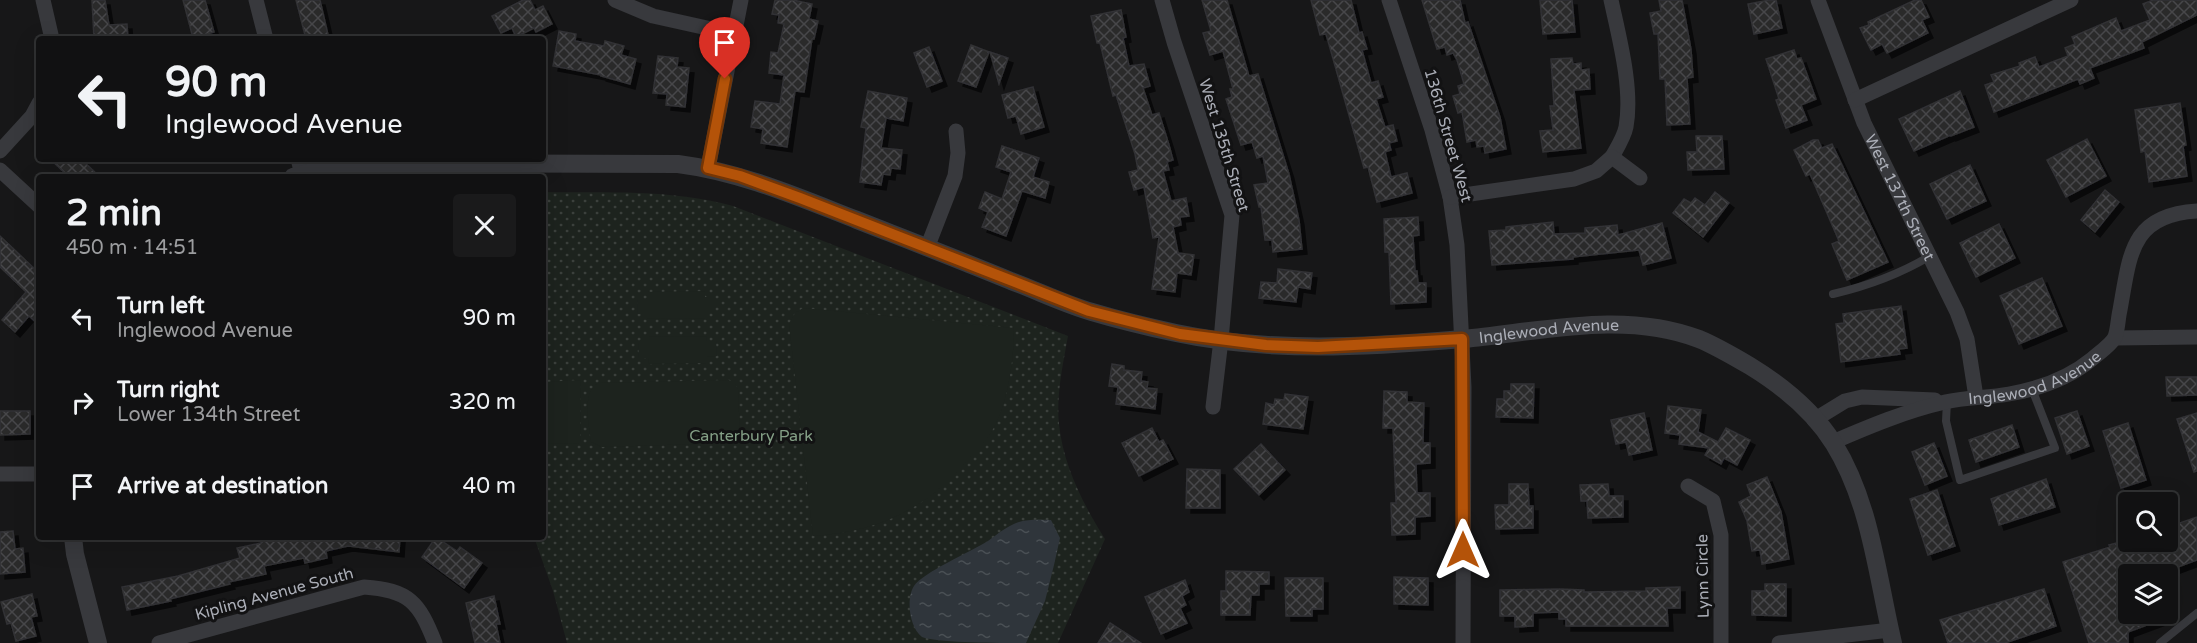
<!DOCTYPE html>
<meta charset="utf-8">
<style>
body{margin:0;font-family:"Varela Round",sans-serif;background:#1a1a1b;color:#f1f3f6;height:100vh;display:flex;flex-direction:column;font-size:22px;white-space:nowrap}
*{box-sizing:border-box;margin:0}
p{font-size:20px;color:#9c9d9f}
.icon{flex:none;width:33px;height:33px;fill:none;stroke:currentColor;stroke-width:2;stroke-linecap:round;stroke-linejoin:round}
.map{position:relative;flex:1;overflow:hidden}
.panel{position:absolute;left:36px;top:174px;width:510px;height:366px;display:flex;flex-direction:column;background:#111112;border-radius:6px;box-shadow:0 6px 24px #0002,0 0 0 2px #303132}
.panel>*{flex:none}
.guide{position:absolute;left:36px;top:36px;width:510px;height:126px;border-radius:6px;box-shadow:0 6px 24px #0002,0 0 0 2px #303132;background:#111112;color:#f1f3f6;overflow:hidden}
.tools{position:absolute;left:2118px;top:492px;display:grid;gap:12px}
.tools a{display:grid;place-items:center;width:60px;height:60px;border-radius:6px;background:#111112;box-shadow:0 6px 24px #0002,0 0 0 2px #303132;font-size:30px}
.pin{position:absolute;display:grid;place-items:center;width:51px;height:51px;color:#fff;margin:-62px -26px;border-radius:50% 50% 50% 0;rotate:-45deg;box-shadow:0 0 6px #0007}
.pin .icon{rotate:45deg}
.me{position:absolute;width:66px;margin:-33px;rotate:0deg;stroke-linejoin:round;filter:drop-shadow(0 0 4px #0008)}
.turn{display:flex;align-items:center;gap:21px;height:126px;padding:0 30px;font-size:27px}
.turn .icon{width:78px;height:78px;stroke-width:2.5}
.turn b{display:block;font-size:42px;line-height:51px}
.round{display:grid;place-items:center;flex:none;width:63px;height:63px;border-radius:6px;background:#1a1a1b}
.overview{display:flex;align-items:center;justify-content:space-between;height:102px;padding:0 30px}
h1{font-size:36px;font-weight:700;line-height:45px}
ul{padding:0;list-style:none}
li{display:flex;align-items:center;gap:18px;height:84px;padding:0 30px}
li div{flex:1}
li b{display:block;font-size:22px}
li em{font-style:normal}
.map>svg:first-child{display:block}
.grass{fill:url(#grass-dots)}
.garden{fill:#1d231e}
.water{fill:url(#water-ripples)}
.building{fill:url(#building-cross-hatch);stroke:#313134;stroke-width:1.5;filter:url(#shadow)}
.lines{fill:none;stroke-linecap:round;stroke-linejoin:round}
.service{stroke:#38393d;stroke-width:8}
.minor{stroke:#38393d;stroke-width:15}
.tertiary{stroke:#38393d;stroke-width:18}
.route-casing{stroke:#753606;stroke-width:15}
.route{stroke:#b45309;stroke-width:10}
.labels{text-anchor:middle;stroke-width:6;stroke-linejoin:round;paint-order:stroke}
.street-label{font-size:16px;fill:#abaeb7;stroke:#121213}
.park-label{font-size:16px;fill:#849f86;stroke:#121213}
</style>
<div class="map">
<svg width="2197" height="643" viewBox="0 0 2197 643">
<defs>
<pattern id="grass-dots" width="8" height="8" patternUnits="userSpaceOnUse" patternTransform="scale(1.5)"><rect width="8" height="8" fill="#1d231e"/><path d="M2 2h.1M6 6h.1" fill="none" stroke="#3b403c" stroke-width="1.8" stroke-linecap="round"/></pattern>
<pattern id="water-ripples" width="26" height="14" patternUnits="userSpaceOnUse" patternTransform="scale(1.5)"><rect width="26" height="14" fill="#2f353b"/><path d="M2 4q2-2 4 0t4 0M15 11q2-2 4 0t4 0" fill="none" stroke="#4a5055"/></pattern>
<pattern id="building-cross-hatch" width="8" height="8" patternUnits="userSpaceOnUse" patternTransform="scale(1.5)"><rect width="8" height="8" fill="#2a2a2c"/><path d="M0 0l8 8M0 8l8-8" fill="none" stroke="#464648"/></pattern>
<filter id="shadow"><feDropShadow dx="5" dy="5" stdDeviation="0" flood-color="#0009"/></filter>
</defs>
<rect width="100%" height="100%" fill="#171718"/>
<!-- grass -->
<path class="grass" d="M543,192c63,1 128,-3 190,14l335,130c-5,28 -12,60 -9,88 4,41 24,80 46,115l-47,104h-491l-14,-52 -19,-54h9z"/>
<!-- garden -->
<g class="garden">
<path d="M705,291v6h10v15h-9v6l-59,1v-5h-9l-1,-15h10v-7z"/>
<path d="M803,308l211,20c0,31 -6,76 -22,103 -5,9 -14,17 -21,25 -42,52 -92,76 -158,80l-24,-212 6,-11z"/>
<path d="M706,336l1,5h9l1,15 -10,1v6l-58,1 -1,-6h-9l-1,-15h10v-6z"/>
<path d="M581,380l-1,63 -37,1v-62z"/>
<path d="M729,380l6,4 3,5 2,46 -8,8 -130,4 -11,-5c-2,-16 -10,-52 8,-59z"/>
</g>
<!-- water -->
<path class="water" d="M1051,520l9,18 -6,27 -9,36 -19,42c-21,0 -89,0 -104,-6 -13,-10 -16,-39 -8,-51 8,-13 58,-35 74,-45 10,-7 19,-15 31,-19 10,-3 22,-2 32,-2z"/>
<!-- building -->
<g class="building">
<path d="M92,0h13l4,25 18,-1 1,15h-34z"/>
<path d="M183,0h22l9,32 -21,6z"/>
<path d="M296,0h24l9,39h-23z"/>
<path d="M523,0h7l5,10 8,-4 9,18 -16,8 -2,-4 -18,9 -4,-9 -11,5 -9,-17z"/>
<path d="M775,0h18l19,4 -3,15 9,2 -4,18h-2l-8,53 -9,-1 -8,56 -26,-4 2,-14 -12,-2 4,-26 25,3 4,-29 -15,-2 2,-21 7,1 6,-29 -6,-1 1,-8 -7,-1z"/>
<path d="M1202,0h25l22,76 9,-2 31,100 10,46 3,29 -29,3 -1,-12h-7l-4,-33h-2l-5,-22 14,-2 -5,-27 -6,2 -5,-16 -11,3 -15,-46 6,-2 -2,-8h3l-10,-38 -13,4 -7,-22 8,-2z"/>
<path d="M1311,0h40l8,33 3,-1 5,17 -5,1 9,33 7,-2 5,16 -7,2 9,28 8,-2 4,16 -8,2 2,7 -6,2 6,25 16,-4 5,20 -35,9 -9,-35 -4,1 -38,-134 -6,1z"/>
<path d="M1422,0h38l5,23 3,-1 32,95 6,32 -21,4 -1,-7 -7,1 -1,-7 -9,2 -5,-30 -4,1 -5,-17 7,-2 -2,-8 6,-2 -7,-24 -4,-7 -6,2 -2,-8 -8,2z"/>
<path d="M1540,0h32l3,32 -32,2z"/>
<path d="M1659,0h23l9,49 2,28 -6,1 3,46 -23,1 -2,-46h-5l-2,-45h-4l-4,-21 11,-2z"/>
<path d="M1769,0h7l6,28 -28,6 -6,-30z"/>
<path d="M1915,0h6l8,17 -7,3 6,13 -41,20 -5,-9 -11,6 -11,-22 9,-3 -1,-3z"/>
<path d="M2153,0h44v15l-55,27 2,6 -54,20 4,10 -14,6 -2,-5 -84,33 -9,-27 9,-3 -3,-7 29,-9 -1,-3 16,-6 4,10 29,-11 -3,-8 10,-4 -3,-7 44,-19 5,13 29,-11 -7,-16z"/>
<path d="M1121,10l5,27 -3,1 6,28 15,-2 6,22 -7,2 9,27 7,-2 10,32 4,15 -6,2 2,8 -6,1 8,30 15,-3 3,18 -9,1 1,8 -8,2 5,26 16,2 -3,20 -14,-2 -2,19 -23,-3 7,-52 -6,1 -9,-51 -10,3 -5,-18 9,-2 -3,-16 -19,-59 -3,1 -13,-53h-3l-6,-27z"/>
<path d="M559,31l17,3 -1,7 29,5 1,-5 19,5 -3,9 15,4 -6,25 -29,-8v-1l-48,-9z"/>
<path d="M971,45l18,7 -13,35 -18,-6z"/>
<path d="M929,47l13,34 -15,6 -13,-34z"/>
<path d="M1794,50l3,9 4,-1 15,41 -15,6 6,15 -21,8 -10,-28 3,-1 -13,-40z"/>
<path d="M990,52l18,6 -9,26z"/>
<path d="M658,56l20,2 -1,9 12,1 -4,39 -19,-2 1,-11 -14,-1z"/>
<path d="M1572,58l1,6 8,-1v7l8,-1 1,20 -16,1 7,58 -38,4 -3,-21 13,-1 -3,-24h4l-3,-47z"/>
<path d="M1033,87l11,40 -23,7 -5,-18 -8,2 -6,-23z"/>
<path d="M868,91l39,7 -4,23 -17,-3 -5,30 21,2 -2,19 -9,-1 -1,7 -7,-1 -2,11 -21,-3 6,-54 -5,-1z"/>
<path d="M1960,91l14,36 -23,9v-1l-37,16 -15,-32z"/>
<path d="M2180,103l6,42 -3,1 4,30 -38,6 -4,-31 -4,1 -6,-42z"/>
<path d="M1696,136h26l2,33 -36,1 -1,-18h10z"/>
<path d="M2087,139l19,37 -40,21 -19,-37z"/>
<path d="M1813,140h5l4,8 10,-4 56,118 -41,18 -15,-36 7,-3 -29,-67 -4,2 -12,-26z"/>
<path d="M1002,146l37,12 -6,19 16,5 -4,16 -23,-7 -16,45 -24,-9 6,-15 -9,-4 6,-16 17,7 9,-27 -15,-5z"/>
<path d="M50,159h31l19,18h-31z"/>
<path d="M1970,165l16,36 -39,18 -17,-35z"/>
<path d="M2105,190l14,12 -24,30 -14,-12z"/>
<path d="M1715,192l14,11 -26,34 -30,-24 11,-14 7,4 4,-5 10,7z"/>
<path d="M1418,217l1,18 -6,1 2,35h2l1,12h8v19l-35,2 -2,-52h-4l-1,-33z"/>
<path d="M1553,222l1,12 31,-1v-5l32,-3 1,10 44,-12 9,35 -28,7 -4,-15 -66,7v2l-81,6 -3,-34 17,-1v-3z"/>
<path d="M1999,224l16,34 -39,19 -16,-34z"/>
<path d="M0,236l39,37v52l-10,-9 -14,16 -13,-12 24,-28 -26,-25z"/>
<path d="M1278,269l34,4 -2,16 -12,-2 -2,15 -37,-4 2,-16 16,1z"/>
<path d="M2042,278l20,48 -43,18 -19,-48z"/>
<path d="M1901,306l6,42 -8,1 1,5 -59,8 -5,-38 8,-1 -1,-9z"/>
<path d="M1112,364l12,2v4l18,2 -1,9 7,1 -1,6 10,1 -2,20 -39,-5 2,-17 -9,-1z"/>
<path d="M2166,377h31v18l-30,1z"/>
<path d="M1511,384h23l-1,34 -37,-1 1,-18h7v-8h7z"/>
<path d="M1384,391l23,1v10l17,1 -1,40h7v20l-14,1 1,29h13v23l-15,1v17l-23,1 -1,-32h5l-3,-75h-10z"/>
<path d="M1285,394l23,3 -5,32 -40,-5 3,-21 8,2 1,-6 9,1z"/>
<path d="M1668,406l33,4 -3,22 20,10 8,-14 24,12 -13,25 -13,-7 -3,6 -16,-9 4,-7 -30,-4 1,-9 -15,-2z"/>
<path d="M0,411h30v23l-30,1z"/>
<path d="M2077,411l12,35 -22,8 -12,-36z"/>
<path d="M1644,413l8,37 -23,5 -3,-13 -10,2 -5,-24z"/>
<path d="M2197,413v58l-3,1 -17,-53z"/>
<path d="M2128,423l18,57 -25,8 -18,-57z"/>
<path d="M2012,425l7,22 -43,15 -7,-22z"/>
<path d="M1152,428l7,14 4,-2 10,19 -34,17 -17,-33z"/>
<path d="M1934,443l13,33 -22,9 -13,-33z"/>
<path d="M1261,444l24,26 -26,25 -25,-26z"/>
<path d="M1187,469l33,1v38h-34z"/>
<path d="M1767,477l14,35 8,47 -27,5 -2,-14 -8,1 -5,-30 -8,-19 12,-6 -4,-11z"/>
<path d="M2046,479l9,28 -56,18 -8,-26z"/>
<path d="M1509,484h19l1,22h4v22l-37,1 -1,-24h14z"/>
<path d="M1608,484l1,12h14v21l-35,1 -1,-17h-6l-1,-16z"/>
<path d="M1937,490l18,56 -27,9 -18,-56z"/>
<path d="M2197,517v43l-38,14h-31v40l46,1 -46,17v11h-39l-26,-81 47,-15 -1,-2 19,-5v2h40v-15z"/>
<path d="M13,531l2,18 8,-1 2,24 -25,2v-42z"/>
<path d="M260,537h140l-1,15 -51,-6 -22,5 1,7 -22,5 -1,-5 -40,8 2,8 -37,8 1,2 -60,15 1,2 -44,9 -5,-23 56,-11 62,-18 -3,-10 24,-5z"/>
<path d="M436,537l21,14 3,-4 22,16 -18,25 -42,-31z"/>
<path d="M1226,571l43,1v12h-10v11h-8l-1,20h-29v-24h5z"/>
<path d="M1394,577l34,1v27l-34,-1z"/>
<path d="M1285,578h38v31h-11v7h-26z"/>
<path d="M1185,580l4,12 -7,4 4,9 -6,3 7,15 -26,11 -16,-37z"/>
<path d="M1765,584h21v32l-34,-1v-24h13z"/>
<path d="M1680,587v21h-13l1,18h-102v-7h-7v-7l-26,1v13l-18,1v-11h-15v-26l60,-1 24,1v2l62,-1v-3z"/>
<path d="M2044,589l12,37 -51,17h-57l-8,-23z"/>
<path d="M32,594l5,22 -6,1 5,19 -20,5 -5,-18 -4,1 -6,-22z"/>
<path d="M494,596l6,28h-4l4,19h-25l-9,-40z"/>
<path d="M1110,623l31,20h-43z"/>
</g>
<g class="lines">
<!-- service -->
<g class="service">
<path d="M1833,294c34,-8 67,-20 97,-38"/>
<path d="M1947,401l-1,20 14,59 95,-32 -23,-59"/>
<path d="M2160,643l37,-30"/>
</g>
<!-- minor -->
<g class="minor">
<path d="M43,0l9,39"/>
<path d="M256,0l10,39"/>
<path d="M615,0l38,16 81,18"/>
<path d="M1162,0l12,42 58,173 -11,125 -8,67"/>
<path d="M1389,0l43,130 18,67 7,48 7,142 -1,256"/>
<path d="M1611,0c8,37 22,89 15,127 -2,10 -9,21 -14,30"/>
<path id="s1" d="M1818,0l46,123 93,189 10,27 9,58"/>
<path d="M1855,100l216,-100"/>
<path d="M0,151l32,-35 7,-13"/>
<path d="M298,159l4,15"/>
<path d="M708,168l33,-168"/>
<path d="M0,170l39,36"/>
<path d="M1450,197l124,-18 22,-8 16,-14 28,21"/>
<path d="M927,248l28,-72 3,-23 -2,-22"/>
<path d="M2115,338l82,-1"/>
<path d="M1814,420l31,-19 17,-4 73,3"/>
<path id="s2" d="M1833,442c37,-16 73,-31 112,-40 21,-5 43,-4 64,-8 29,-5 60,-16 83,-35 7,-6 20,-15 23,-22 3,-8 3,-19 5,-27 10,-55 10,-95 77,-99"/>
<path d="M0,474h39"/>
<path d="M1688,486l25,15 8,34v108"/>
<path d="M159,643l205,-56c45,3 55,15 71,56"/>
<path d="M1779,643l111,-13"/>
</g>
<!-- tertiary -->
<g class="tertiary">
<path id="s3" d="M293,177l34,-9 47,-5 304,1c63,8 120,33 179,56 51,20 103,40 154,61 27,10 53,23 81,31 27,8 56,15 84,21 94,20 192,14 287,6 76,-7 161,-29 236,0 17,7 34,17 51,27 31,19 64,46 84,78 37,60 43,132 59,199"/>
<path d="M73,537l2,17 23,89"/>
</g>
</g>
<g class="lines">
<!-- route casing -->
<g class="route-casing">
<path id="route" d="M725,79l-17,89 32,8 60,22 289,113 91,23 86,11 52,2 144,-8 1,211"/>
</g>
<!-- route -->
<use href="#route" class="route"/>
</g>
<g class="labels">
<!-- street labels -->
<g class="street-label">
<text transform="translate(1449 135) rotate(74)" y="6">136th Street West</text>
<text transform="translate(1225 145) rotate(73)" y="6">West 135th Street</text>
<text dy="6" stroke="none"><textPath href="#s1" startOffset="214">West 137th Street</textPath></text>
<text dy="6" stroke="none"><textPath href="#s3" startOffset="1288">Inglewood Avenue</textPath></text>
<text dy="6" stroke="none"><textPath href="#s2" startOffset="213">Inglewood Avenue</textPath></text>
<text transform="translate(1702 576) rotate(-91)" y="6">Lynn Circle</text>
<text transform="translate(274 593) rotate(-15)" y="6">Kipling Avenue South</text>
</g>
<!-- park labels -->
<g class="park-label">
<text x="751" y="441">Canterbury Park</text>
</g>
</g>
</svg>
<div class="tools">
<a><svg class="icon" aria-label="search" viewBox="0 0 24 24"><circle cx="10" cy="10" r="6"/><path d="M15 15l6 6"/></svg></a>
<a><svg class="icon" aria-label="layers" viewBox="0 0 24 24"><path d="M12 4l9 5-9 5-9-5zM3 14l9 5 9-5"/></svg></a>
</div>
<div class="pin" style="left:725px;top:79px;background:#d93025"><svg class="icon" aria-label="arrive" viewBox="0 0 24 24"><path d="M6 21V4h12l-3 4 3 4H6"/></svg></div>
<svg class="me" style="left:1463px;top:550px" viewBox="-20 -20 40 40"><path d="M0-17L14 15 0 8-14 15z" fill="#b45309" stroke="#fff" stroke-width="4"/></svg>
<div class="guide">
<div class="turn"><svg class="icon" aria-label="left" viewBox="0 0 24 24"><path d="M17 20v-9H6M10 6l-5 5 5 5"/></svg><div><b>90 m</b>Inglewood Avenue</div></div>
</div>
<section class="panel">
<div class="overview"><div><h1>2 min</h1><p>450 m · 14:51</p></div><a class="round"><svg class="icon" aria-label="close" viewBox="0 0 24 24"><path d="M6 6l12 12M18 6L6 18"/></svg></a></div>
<ul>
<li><svg class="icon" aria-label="left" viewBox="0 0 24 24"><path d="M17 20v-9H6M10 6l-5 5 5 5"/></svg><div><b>Turn left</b><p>Inglewood Avenue</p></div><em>90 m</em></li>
<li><svg class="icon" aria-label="right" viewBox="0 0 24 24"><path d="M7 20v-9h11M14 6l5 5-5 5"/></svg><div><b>Turn right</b><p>Lower 134th Street</p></div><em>320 m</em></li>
<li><svg class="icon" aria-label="arrive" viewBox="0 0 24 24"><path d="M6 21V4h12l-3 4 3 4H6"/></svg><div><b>Arrive at destination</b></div><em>40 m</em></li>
</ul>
</section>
</div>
